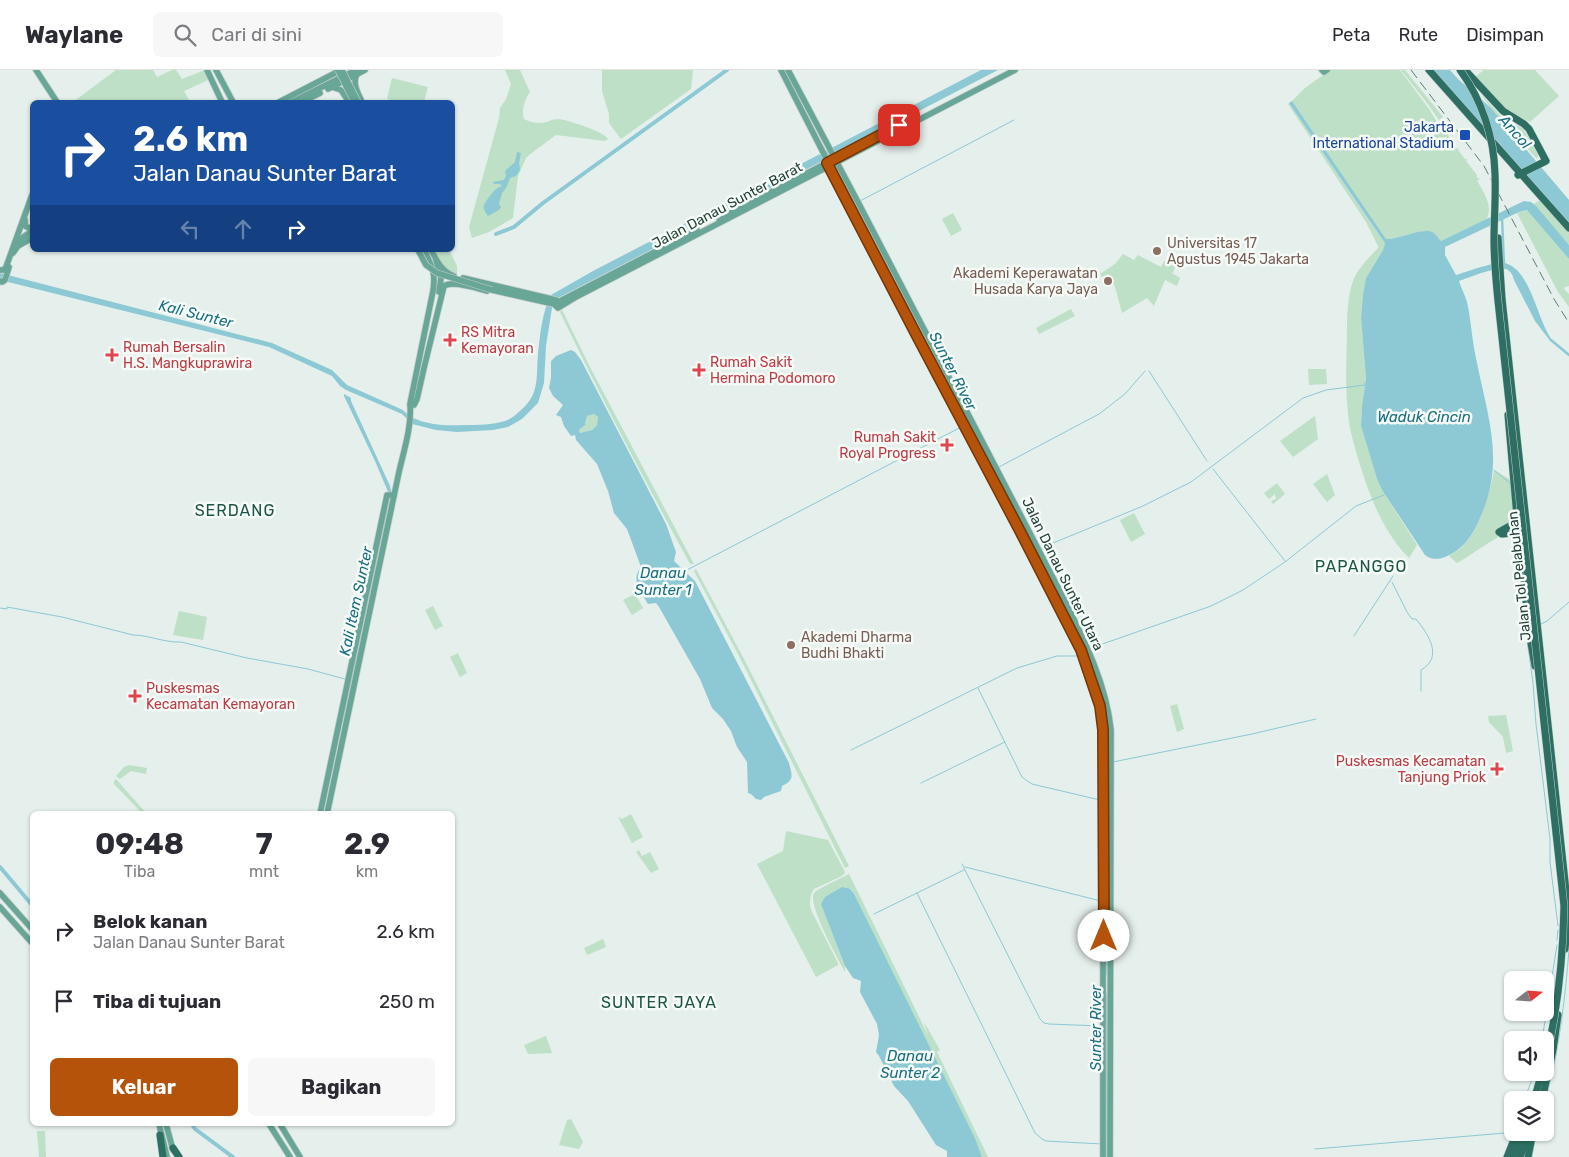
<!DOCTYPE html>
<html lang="id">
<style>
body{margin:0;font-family:Rubik,sans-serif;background:#f7f7f7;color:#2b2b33;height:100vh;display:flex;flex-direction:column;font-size:19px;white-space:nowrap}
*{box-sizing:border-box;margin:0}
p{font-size:16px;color:#7c7c81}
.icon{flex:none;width:28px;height:28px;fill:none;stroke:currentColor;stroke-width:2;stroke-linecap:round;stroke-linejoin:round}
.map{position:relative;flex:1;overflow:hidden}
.side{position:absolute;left:30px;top:741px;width:425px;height:315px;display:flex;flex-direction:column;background:#fff;border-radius:8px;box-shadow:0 1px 4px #0004}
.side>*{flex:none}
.hud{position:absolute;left:30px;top:30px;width:425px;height:152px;border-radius:8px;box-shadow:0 1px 4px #0004;background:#1a4fa0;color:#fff;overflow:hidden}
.needle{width:32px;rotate:73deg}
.buttons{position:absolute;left:1504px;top:901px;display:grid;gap:10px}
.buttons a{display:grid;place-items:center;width:50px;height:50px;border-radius:8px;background:#fff;box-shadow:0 1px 4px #0004;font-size:25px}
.pin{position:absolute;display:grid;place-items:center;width:42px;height:42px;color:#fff;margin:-21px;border-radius:10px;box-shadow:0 2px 8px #0006}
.me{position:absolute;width:55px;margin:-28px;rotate:0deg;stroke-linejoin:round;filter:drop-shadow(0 0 4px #0008)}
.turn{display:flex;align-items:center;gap:18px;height:105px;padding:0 20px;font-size:22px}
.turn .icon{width:65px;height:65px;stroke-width:2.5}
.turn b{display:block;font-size:35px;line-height:42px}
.lanes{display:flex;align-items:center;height:48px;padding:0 20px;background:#0003;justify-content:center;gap:25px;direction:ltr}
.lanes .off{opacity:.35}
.eta{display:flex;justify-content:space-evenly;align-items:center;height:85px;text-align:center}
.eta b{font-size:30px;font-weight:700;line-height:35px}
.action{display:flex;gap:10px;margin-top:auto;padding:10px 20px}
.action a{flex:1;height:58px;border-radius:8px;background:#b45309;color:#fff;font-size:20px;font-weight:700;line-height:58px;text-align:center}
.action a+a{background:#f7f7f7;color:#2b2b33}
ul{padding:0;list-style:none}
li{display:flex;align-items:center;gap:15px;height:70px;padding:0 20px}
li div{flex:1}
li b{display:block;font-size:19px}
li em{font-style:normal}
header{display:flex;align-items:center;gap:30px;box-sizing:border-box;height:70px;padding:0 25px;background:#fff;border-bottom:1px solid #e1e1e2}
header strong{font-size:24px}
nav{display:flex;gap:28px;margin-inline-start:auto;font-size:18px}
.search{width:350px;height:45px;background:#f7f7f7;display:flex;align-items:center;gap:12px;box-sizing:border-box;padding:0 18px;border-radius:8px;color:#7c7c81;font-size:19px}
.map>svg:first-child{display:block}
.green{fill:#bde0c7}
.water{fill:#8cc9d5;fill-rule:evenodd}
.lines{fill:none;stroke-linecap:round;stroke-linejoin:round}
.stream{stroke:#8cc9d5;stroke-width:1}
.canal{stroke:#8cc9d5;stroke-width:2.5}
.river{stroke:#8cc9d5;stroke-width:4}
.major-casing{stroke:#c1cac8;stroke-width:7}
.highway-casing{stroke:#c1cac8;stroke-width:8}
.major{stroke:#68a697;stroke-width:5.5}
.highway{stroke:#2d7063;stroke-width:7}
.rail{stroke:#5e7d75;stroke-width:1;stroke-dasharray:10 5;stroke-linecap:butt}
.major-bridge-casing{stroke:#c1cac8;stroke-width:7;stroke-linecap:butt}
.highway-bridge-casing{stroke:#c1cac8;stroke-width:8;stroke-linecap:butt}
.major-bridge{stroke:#68a697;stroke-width:5.5}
.highway-bridge{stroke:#2d7063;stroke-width:7}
.route-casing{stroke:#753606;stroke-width:12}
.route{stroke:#b45309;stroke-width:9}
.transit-dot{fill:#1a4fb4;stroke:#f6fbf8;stroke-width:2}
.education-dot{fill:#8d6e63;stroke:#f6fbf8;stroke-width:2}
.health-dot{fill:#e0444e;stroke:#f6fbf8;stroke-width:2}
.labels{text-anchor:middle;stroke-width:5;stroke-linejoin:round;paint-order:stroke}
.transit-label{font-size:14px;fill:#164399;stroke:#f6fbf8;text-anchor:end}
.street-label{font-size:14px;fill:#23423a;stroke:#f6fbf8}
.education-label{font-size:14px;fill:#785e54;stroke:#f6fbf8;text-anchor:start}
.health-label{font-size:14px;fill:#be3a42;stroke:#f6fbf8;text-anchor:start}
.water-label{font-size:15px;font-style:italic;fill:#196f81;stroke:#f6fbf8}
.quarter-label{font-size:16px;letter-spacing:1px;fill:#1d5548;stroke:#f6fbf8}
</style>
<header>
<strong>Waylane</strong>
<div class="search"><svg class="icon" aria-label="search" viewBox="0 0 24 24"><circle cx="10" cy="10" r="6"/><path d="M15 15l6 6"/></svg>Cari di sini</div>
<nav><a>Peta</a><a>Rute</a><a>Disimpan</a></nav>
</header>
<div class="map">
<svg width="1569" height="1087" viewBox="0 0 1569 1087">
<rect width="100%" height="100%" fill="#e5efeb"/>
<!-- green -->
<g class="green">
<path d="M116,0h37l4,7 15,-7h4l6,9 23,-9 3,10 -24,11 6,11h-117z"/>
<path d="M505,0h15l10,22c-5,7 -9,18 -6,27 8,4 14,5 23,3 4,-2 7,-3 11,-3 10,1 47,13 50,20l-3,2 -49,-6 -27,20 -3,3 -8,18 -5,42 -24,14 -17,6 -3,-11 30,-109 1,-10 6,-9 5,-15z"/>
<path d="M602,0h91l-2,19 -70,50 -12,-16v-9l-7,-23z"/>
<path d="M1330,0h70l29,39 14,23 4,1 2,-1 1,2 -2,1 4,8 2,-1 1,1 -1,2 3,4 2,-1 -1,2 7,9h2l-1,2 11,14v3h3l-3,3c7,11 17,27 9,39l-45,21 -7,-8 -10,-2 -34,8h-4l-94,-138 13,-13z"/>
<path d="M1401,0h4l38,47 -4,3 -12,-17z"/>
<path d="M1484,0h51l24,26 -29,26 -27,-14 -28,-31z"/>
<path d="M392,8l36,9 -4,15h-25l-12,-3z"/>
<path d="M1481,24l21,23 20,11 7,10 9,17 -1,4 -43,-46z"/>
<path d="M1289,33l96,140 -2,7 -17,28 -3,16 -2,24 5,60 -4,28 -1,20 16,53 5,11 35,55 -8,13c-21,-21 -33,-47 -43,-75 -6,-18 -12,-36 -16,-55 -5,-30 -4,-61 -3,-91 0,-17 0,-36 5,-53 4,-14 17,-26 26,-36v-2l-12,-24 -78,-118z"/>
<path d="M1541,130l28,33v12l-36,-41z"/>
<path d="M1528,140l41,49v27l-4,1 -1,2 5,5v13l-11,-15 -41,-79z"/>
<path d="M953,143l9,17 -11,6 -9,-17z"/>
<path d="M431,180h18l8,16v11l-6,-1z"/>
<path d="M1123,184l11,6 4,-5 23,12 3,-6 11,6 -2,6 -3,-1 10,6 -3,8 -12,-6 -11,26 -7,-8 -25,15 -7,-26 -7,-13 -6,3 -2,-3 15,-10z"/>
<path d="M1071,239l4,7 -36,18 -3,-6z"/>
<path d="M562,240l28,57 104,197h-4c-45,-83 -89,-166 -130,-252z"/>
<path d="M1308,299h18l1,15 -18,1z"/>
<path d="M594,344l4,3 -1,8 -5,5 -12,3 -1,-3 7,-7 1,-7z"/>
<path d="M1315,346l3,23 -25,18 -13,-16z"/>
<path d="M1494,400l17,10 4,50c-22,7 -38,22 -58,33l-8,-7c4,-3 9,-6 13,-9 16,-14 29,-57 32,-77z"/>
<path d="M1327,404l8,21 -8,7 -14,-18z"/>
<path d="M1277,413l8,11 -12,10 -2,-3 5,-2 -1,-5 -6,5 -5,-6z"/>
<path d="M1134,443l11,21 -14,8 -11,-22z"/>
<path d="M696,499l48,90 105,207 -4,2 -104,-208 -47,-89z"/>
<path d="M635,524l8,14 -11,7 -9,-15z"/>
<path d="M433,536l10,20 -8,4 -10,-20z"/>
<path d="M179,541l28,6 -4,23 -30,-5z"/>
<path d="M458,583l9,20 -7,4 -10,-20z"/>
<path d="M1177,634l7,25 -7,3 -7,-26z"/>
<path d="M1506,645l7,36 -7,2 -3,-16 -14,-15 -1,-6z"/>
<path d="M129,695l18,3 -1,6 -15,-3 -11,8 -4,-3 8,-9z"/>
<path d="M116,709l30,34 -1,1h-2l-29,-30v-3z"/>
<path d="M631,744l12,23 -11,6 -14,-26 4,2z"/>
<path d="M786,761l42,9 16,30 1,3 -3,3 -28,13c-5,8 -5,15 -2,23l26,51v2l-22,12 -59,-113 26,-13z"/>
<path d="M639,780l3,6 8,-4 9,17 -8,4 -15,-21z"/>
<path d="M849,804l79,161 -4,-13 16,28 -3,2 51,105h-6l-7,-19 -124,-249 -21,38 15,39v6c-7,-13 -38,-68 -31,-79 3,-4 28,-15 35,-19z"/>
<path d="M603,869l3,8 -19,8 -3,-7z"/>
<path d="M546,966l6,17 -24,1 -4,-9z"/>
<path d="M571,1049l12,23 -4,7 -20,-4 8,-25z"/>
<path d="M37,1061h8l1,26h-7z"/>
</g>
<!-- water -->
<g class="water">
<path d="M981,0h17l-442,229 -4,9 -6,38 -2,37 -6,20 -16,16 -14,8 -15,3 -36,2 -21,-2 -24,-6 -10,-10 -56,-24 -6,-4 -8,-10 -63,-29 -269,-67v-7l272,70 60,27 15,15 56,25c13,15 41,16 61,15 14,0 28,0 41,-4 6,-2 12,-7 16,-11 19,-16 15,-33 17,-56 2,-19 4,-42 13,-59l42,-24 106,-55 16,-6 9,-6z"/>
<path d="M1431,0h19l8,9 32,28 79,93v26l-71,-84 -15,-14z"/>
<path d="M1292,31l94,138h4c10,-1 34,-11 42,-7 3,1 7,7 9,9l83,-40 7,1 5,4 33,39v14l-42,-49 -8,2 -74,35v8l11,20c10,-3 40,-14 49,-12 26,7 32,57 47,77l-1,2 -16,-21 -21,-41c-1,-4 -2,-7 -6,-10 -10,-5 -39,8 -49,11 2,7 6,14 8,21 4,18 5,38 9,56 11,57 30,103 4,160 -5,12 -12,25 -24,33 -9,6 -21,12 -31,4l-43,-65 -5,-11 -16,-53 1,-20 4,-28 -5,-60 2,-24 3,-16 17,-28 2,-7 -96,-140z"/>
<path d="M517,82l4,1 -2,10 1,7 -4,6 -6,2 -4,10 -4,5 -3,11 2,3 -2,3 -11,6c-7,-10 -5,-10 1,-19 5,-6 5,-8 13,-11l-2,-2h-6l-1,-2 11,-2 2,-4 -1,-5 10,-9z"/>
<path d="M571,280l4,2 6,8 85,164 10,28 -2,9 21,20 94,182c3,12 6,17 -7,23l-1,5 -17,6 -3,3 -5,-1 -5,-5 -3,-1 -1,-31 -10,-15 -6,-16 -8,-12 -11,-11 -12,-29 -41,-72 -3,-4 -8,1c-7,-13 -18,-23 -7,-37l-14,-38 -13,-16 -6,-22 -11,-27 -21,-24 -1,-5 -4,1 -7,-10 -3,-9 -5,-2 7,-10 -10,-9 -4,-8 2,-10v-17l5,-5zM594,344l4,3 -1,8 -5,5 -12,3 -1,-3 6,-5 2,-9z"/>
<path d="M344,324l7,4v3l39,85 2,9 -46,222 -3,-2 46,-221 -14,-33 -31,-65z"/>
<path d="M842,817l8,2 4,5 121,244 7,19h-35v-6l-11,-6 -28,-44 -14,-15 -15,-30 -3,-4 3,-17 -2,-11 -17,-32 1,-11 -8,-3 -8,-12 -24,-62 4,-7z"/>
</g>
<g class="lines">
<!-- stream -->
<g class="stream">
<path d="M860,131l154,-81"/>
<path d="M1149,301l58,90"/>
<path d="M999,397l100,-53 26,-20 20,-23"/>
<path d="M1213,399l72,92"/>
<path d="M1494,400l17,14"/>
<path d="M1041,478l102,-42 48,-24 112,-84 23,-8 39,-5v-2"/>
<path d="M685,501l278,-145"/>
<path d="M1392,512l15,30 5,7h4c12,15 28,38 5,51v21"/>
<path d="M0,538l7,1v-2l55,10 71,18c16,0 32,8 48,7l66,16 61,11 37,10"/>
<path d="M1541,554l6,-3 22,-19"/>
<path d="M1354,566l39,-60"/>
<path d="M1528,576l5,37 3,41 14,115v23l8,64"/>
<path d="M1091,578l120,-42 32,-16 42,-28 71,-56 28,-11"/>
<path d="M978,618l44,89 4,3 6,4 68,16"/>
<path d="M851,680l166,-82 40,-12h23"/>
<path d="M1113,692l139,-28 64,-15"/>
<path d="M921,713l84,-41"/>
<path d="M962,794l78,155 4,4 5,1 51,2"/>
<path d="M965,797l136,34"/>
<path d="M917,823l118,240 7,6 4,2 56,3"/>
<path d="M874,844l90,-44"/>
<path d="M1557,870l1,-10"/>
<path d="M1542,970l15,-95"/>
<path d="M1548,1020c12,-46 17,-92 21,-140"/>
<path d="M1524,1030l11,-28"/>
<path d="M1315,1079l190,-16 7,-2"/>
<path d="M1532,1087l4,-24"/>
</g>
<!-- canal -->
<g class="canal">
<path d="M1502,148l2,47"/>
<path d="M1551,270l18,15"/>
</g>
<!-- river -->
<g class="river">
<path d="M833,93l135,261 21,36"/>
<path d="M496,164l18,-7 29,-24 184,-133"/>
<path d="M1013,436l69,137"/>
<path d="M1093,600l6,17"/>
<path d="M1106,643l2,27 -2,233"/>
<path d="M0,797l32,38"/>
<path d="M1106,925l1,162"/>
<path d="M192,1054l3,5 38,28"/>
</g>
<!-- major casing -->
<g class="major-casing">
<g id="major">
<path d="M36,0l21,32"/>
<path d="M207,0l15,32"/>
<path d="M216,0l17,32"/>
<path d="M781,0l137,268 81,151 72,141 10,20 9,27 11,36 2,17v427"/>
<path d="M788,0l71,134 203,391c21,43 44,87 49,135l-1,427"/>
<path d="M1322,0l2,2 3,-2"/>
<path d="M357,4c-5,10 1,19 5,28"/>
<path d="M332,17l9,3 8,12"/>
<path d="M328,19l37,-19"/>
<path d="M279,32l62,-32"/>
<path d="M292,32l64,-32"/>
<path d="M302,32l18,-9"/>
<path d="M719,149l196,-102"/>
<path d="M25,150v6l4,2 3,-1"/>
<path d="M16,172l16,-11"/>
<path d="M431,180c6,11 11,22 23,26"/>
<path d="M13,183l5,-7 14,-8"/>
<path d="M436,190l5,18 -2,14"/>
<path d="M0,200h4l2,-3 26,-72"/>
<path d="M463,208l93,22 3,4"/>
<path d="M0,211l2,1 3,-2 4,-13"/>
<path d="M492,220l62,14 4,4 18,-11 439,-227"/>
<path d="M556,235l4,-4 137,-71"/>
<path d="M414,335l3,-6 7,-31 20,-82c9,-6 32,2 43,5"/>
<path d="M320,744l67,-319h7"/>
<path d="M327,744l72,-342c5,-22 13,-46 11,-68l23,-113c3,-18 -1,-25 -9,-41"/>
<path d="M0,823l32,36"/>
<path d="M0,837l32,36"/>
<path d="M159,1054l8,33"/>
<path d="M166,1054l7,26"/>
<path d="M269,1054l21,33"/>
<path d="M280,1054l20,33"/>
</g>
</g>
<!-- highway casing -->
<g class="highway-casing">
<g id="highway">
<path d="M1429,0l140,158"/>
<path d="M1465,0l38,41 21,13 5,5 17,32 -28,14"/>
<path d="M1498,168l4,61 64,592 2,29 -3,29"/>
<path d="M1499,462l14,-8 4,-7 -9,-102"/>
<path d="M1502,464l12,-1 3,4 3,7 10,94 5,28"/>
<path d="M1534,1030l8,-28"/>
<path d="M1542,1030l11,-50 5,-35"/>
<path d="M160,1065l3,22"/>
<path d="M173,1078l6,9"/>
<path d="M1507,1087l10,-25"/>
<path d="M1513,1087l9,-25"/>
<path d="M1520,1087l9,-25"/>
<path d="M1528,1087l5,-25"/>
</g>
</g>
<!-- major -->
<use href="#major" class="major"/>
<!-- highway -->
<use href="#highway" class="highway"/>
<!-- rail -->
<path class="rail" d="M1411,0l73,96 70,133 15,24"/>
<!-- major-bridge casing -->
<g class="major-bridge-casing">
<g id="major-bridge">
<path d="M338,0l16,32"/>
<path d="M342,0l16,32"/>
<path d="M418,180l8,15 11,8 55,17"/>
</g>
</g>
<!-- highway-bridge casing -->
<g class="highway-bridge-casing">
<path id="highway-bridge" d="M1460,0c22,30 34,67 35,104 1,22 -1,44 -1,66 0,20 2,41 4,61l66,605c-1,52 -6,105 -19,156"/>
</g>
<!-- major-bridge -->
<use href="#major-bridge" class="major-bridge"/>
<!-- highway-bridge -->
<use href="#highway-bridge" class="highway-bridge"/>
</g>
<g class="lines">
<!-- route casing -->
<g class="route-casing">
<path id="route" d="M899,55l-72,38 91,175 102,193 61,119 19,56 3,24 1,206"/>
</g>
<!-- route -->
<use href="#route" class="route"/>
</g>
<!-- markers -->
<rect class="transit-dot" x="1459" y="59" width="12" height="12" rx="2.5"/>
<g class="education-dot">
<circle cx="1157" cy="181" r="5"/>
<circle cx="1108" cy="211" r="5"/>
<circle cx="791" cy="575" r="5"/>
</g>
<g class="health-dot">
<path d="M447.5 262.5h5v5h5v5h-5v5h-5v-5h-5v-5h5z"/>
<path d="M109.5 277.5h5v5h5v5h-5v5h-5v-5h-5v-5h5z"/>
<path d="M696.5 292.5h5v5h5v5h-5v5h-5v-5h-5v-5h5z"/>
<path d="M944.5 367.5h5v5h5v5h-5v5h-5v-5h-5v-5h5z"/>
<path d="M132.5 618.5h5v5h5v5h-5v5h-5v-5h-5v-5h5z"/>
<path d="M1494.5 691.5h5v5h5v5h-5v5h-5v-5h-5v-5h5z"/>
</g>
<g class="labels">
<!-- transit labels -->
<g class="transit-label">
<text x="1454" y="62">Jakarta<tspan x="1454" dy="16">International Stadium</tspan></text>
</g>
<!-- street labels -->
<g class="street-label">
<text transform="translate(727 135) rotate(-28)" y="5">Jalan Danau Sunter Barat</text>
<text transform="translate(1063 504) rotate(64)" y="5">Jalan Danau Sunter Utara</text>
<text transform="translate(1519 506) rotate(-96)" y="5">Jalan Tol Pelabuhan</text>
</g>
<!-- education labels -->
<g class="education-label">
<text x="1167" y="178">Universitas 17<tspan x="1167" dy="16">Agustus 1945 Jakarta</tspan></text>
<text x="1098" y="208" text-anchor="end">Akademi Keperawatan<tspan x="1098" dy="16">Husada Karya Jaya</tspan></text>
<text x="801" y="572">Akademi Dharma<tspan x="801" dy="16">Budhi Bhakti</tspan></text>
</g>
<!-- health labels -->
<g class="health-label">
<text x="461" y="267">RS Mitra<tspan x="461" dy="16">Kemayoran</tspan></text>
<text x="123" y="282">Rumah Bersalin<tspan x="123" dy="16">H.S. Mangkuprawira</tspan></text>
<text x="710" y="297">Rumah Sakit<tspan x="710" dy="16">Hermina Podomoro</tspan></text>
<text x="936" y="372" text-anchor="end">Rumah Sakit<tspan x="936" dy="16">Royal Progress</tspan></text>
<text x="146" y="623">Puskesmas<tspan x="146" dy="16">Kecamatan Kemayoran</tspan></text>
<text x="1486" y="696" text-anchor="end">Puskesmas Kecamatan<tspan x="1486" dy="16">Tanjung Priok</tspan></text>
</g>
<!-- water labels -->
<g class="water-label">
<text transform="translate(1515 62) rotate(48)" y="5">Ancol</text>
<text transform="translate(196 244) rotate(14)" y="5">Kali Sunter</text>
<text transform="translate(953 301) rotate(63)" y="5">Sunter River</text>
<text x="1424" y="352">Waduk Cincin</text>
<text x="663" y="508">Danau<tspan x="663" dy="17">Sunter 1</tspan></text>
<text transform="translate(356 531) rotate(-78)" y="5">Kali Item Sunter</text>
<text transform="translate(1096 958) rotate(-90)" y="5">Sunter River</text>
<text x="910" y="991">Danau<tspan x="910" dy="17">Sunter 2</tspan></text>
</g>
<!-- quarter labels -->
<g class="quarter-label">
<text x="235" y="446">SERDANG</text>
<text x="1361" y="502">PAPANGGO</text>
<text x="659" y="938">SUNTER JAYA</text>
</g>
</g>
</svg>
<div class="buttons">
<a><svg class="needle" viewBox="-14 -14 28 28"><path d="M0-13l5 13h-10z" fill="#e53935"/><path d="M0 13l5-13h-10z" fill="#7c7c81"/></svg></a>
<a><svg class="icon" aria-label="sound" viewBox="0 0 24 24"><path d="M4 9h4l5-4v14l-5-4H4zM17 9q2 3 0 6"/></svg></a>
<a><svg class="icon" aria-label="layers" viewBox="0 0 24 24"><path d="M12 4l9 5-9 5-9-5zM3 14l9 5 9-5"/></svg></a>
</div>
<div class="pin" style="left:899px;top:55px;background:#d93025"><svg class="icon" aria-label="arrive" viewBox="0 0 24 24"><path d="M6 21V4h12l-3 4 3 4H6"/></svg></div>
<svg class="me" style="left:1104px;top:866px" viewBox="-20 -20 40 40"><circle r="19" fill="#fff"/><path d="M0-13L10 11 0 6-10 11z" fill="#b45309"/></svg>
<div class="hud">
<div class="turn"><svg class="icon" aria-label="right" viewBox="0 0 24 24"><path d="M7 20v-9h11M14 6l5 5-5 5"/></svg><div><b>2.6 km</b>Jalan Danau Sunter Barat</div></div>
<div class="lanes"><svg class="icon off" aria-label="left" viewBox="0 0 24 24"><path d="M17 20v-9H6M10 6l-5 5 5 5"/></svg><svg class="icon off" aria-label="ahead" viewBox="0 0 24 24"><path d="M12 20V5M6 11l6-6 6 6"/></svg><svg class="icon" aria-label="right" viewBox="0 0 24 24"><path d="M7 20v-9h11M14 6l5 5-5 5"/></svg></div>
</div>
<section class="side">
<div class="eta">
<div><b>09:48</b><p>Tiba</p></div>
<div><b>7</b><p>mnt</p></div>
<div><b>2.9</b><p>km</p></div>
</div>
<ul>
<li><svg class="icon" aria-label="right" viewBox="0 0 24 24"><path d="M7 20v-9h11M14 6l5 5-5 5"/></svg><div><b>Belok kanan</b><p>Jalan Danau Sunter Barat</p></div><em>2.6 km</em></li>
<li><svg class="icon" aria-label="arrive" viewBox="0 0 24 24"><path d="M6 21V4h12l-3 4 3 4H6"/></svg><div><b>Tiba di tujuan</b></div><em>250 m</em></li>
</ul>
<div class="action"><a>Keluar</a><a>Bagikan</a></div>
</section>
</div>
